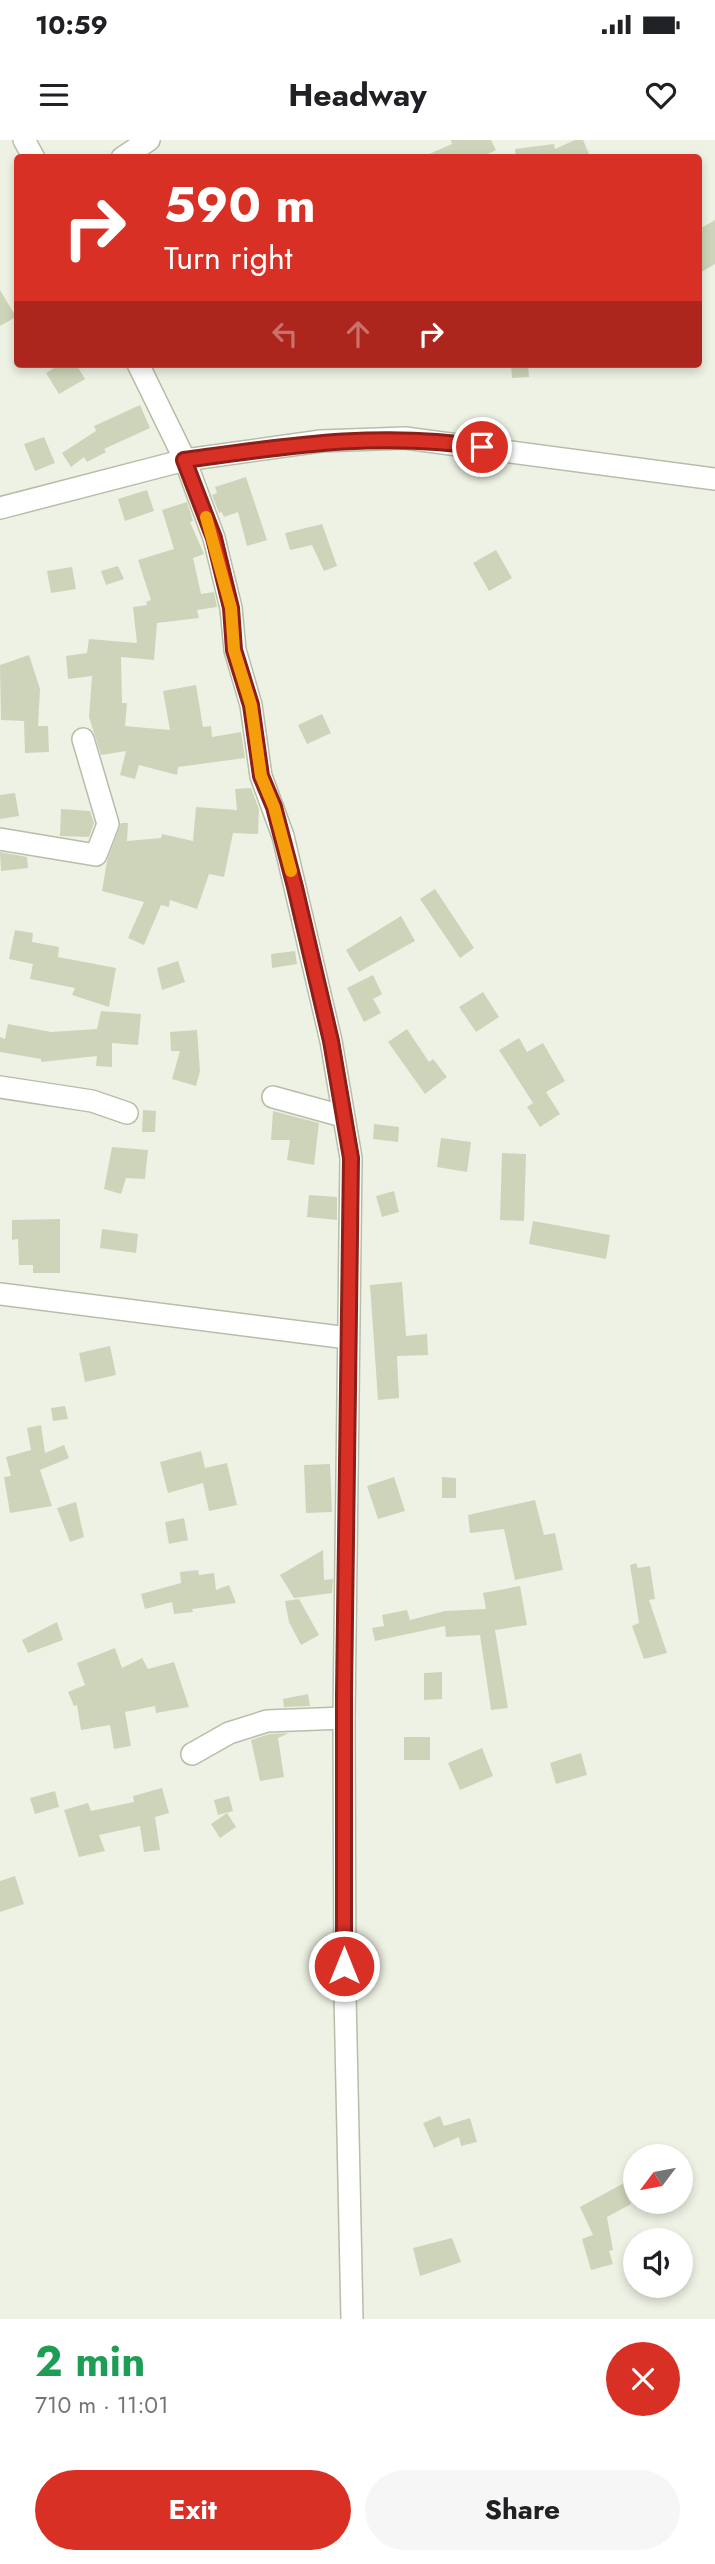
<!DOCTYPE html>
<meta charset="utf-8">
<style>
body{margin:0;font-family:Jost,sans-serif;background:#f6f6f6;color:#202124;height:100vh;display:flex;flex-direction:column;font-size:26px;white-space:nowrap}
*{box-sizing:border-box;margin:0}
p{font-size:23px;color:#757577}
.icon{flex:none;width:38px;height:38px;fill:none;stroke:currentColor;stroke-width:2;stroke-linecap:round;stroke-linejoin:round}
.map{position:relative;height:2179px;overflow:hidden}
.sheet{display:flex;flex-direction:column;background:#fff;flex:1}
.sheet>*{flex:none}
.hud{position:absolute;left:14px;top:14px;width:688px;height:214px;border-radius:7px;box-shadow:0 4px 10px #0003;background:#d93025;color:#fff;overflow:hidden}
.needle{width:46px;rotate:238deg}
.fabs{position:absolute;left:623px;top:2004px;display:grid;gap:14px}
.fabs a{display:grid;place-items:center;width:70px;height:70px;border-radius:50%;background:#fff;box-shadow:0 4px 10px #0003;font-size:35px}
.pin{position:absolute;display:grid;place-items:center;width:60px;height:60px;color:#fff;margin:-30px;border:4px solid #fff;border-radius:50%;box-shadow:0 2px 7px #0007}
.me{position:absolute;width:77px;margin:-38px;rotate:0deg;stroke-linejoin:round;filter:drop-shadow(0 0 5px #0008)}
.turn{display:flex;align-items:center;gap:24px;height:147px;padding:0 35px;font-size:32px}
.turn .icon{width:91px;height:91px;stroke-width:2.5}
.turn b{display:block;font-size:49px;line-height:60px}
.lanes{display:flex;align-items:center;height:66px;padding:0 35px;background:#0003;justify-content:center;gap:35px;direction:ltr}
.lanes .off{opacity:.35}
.round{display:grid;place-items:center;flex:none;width:74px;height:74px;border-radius:37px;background:#f6f6f6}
.overview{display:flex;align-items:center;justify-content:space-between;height:119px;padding:0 35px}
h1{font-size:42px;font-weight:700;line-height:52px;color:#1e9e55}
.button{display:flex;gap:14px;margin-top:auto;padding:14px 35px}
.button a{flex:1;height:80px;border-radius:42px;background:#d93025;color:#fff;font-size:28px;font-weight:700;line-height:80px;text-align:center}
.button a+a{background:#f6f6f6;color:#202124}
.status{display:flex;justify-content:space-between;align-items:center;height:49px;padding:0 35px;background:#fff;direction:ltr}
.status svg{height:19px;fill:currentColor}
header{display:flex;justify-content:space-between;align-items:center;height:91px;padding:0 35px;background:#fff;font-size:32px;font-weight:700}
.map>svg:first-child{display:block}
.building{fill:#ced4b9}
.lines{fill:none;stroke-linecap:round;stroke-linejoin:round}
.minor-casing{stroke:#b7bea7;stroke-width:24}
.minor{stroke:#fff;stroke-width:21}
.route-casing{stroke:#8d1f18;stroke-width:18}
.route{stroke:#d93025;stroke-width:12}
.slow{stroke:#f59e0b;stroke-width:12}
</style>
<div class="status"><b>10:59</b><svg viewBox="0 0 49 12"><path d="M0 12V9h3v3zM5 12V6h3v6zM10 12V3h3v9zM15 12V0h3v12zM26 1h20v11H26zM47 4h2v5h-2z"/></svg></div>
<header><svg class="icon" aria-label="menu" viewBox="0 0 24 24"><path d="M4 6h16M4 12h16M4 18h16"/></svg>Headway<svg class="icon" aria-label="heart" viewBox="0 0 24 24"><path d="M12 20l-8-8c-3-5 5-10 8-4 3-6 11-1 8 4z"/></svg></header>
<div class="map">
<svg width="715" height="2179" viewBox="0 0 715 2179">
<rect width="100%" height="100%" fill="#eef2e4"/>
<!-- building -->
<g class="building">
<path d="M451,0h40l5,10 -16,8h-60l32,-14z"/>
<path d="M575,0h8l6,14 -8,4h-65l-1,-9 39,-5 1,5z"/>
<path d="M715,80v44l-17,10v-44z"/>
<path d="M0,150l16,27 -16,9z"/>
<path d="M61,224h15l9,15 -26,15 -13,-21z"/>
<path d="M511,224h17l1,13 -17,1z"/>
<path d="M140,265l10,23 -46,21 2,3 -19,10 -3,-5 -13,10 -9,-14 34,-22 -2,-5z"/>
<path d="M44,297l11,26 -20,8 -11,-27z"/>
<path d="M246,337l21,63 -20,6 -9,-34 -14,5 -2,-5 -3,1 -7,-18 5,-2 -2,-6z"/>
<path d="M147,350l7,21 -29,10 -7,-22z"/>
<path d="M187,362l6,19 -3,1 14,32 -11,4 8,36 13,-2 3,15 -20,3 2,8 -42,5 -3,37 -33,-3 1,46h5l-2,23 45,4 -7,-39 33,-6 7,42 8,-1 1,11 29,-5 4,26 -67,9 -1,8 -38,-10 -4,14 -15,-4 6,-24 -25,4 -12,-38 3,-41 -24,3 -2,-23 21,-3 2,-14 48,4 -4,-36 14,-2 -1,-3 5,-2 -13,-40 36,-11 -12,-39z"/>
<path d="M322,384l15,42 -13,5 -12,-26 -22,5 -5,-17z"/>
<path d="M496,410l16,28 -23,13 -16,-28z"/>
<path d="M118,426l6,13 -18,6 -5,-14z"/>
<path d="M72,427l4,22 -25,4 -4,-22z"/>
<path d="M29,515l11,34 -2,37h10l1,26 -24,1 -1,-32 -23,-1 -1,-55z"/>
<path d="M322,574l9,19 -24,11 -9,-19z"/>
<path d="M251,648l8,21 -1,25 -25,-1 -9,44 -15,-3 -12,35 -27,-9 -1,7 -8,-2 -17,40 -16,-7 16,-36 -42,-11 5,-30 14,-38h7l-1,18 34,-3 1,-4 31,7 3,-34 41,3 -2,-21z"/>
<path d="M15,653l4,23 -19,3v-24z"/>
<path d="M61,669l29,2 4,12 -5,14 -29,-1z"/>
<path d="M0,712l27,5 1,11 -27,3z"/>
<path d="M435,749l39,59 -14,10 -40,-59z"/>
<path d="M401,776l14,25 -56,31 -13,-22z"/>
<path d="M15,790l18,3 -1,9 27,5 -1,10 58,11 -7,39 -37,-12 3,-7 -45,-9 3,-15 -24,-5z"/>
<path d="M295,811l2,13 -25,4 -1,-14z"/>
<path d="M178,821l7,21 -23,8 -5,-22z"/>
<path d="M373,835l9,19 -9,5 8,14 -17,9 -17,-34z"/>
<path d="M483,852l16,25 -23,15 -17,-25z"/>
<path d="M101,871l40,3 -3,31 -26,-2v24l-16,-1 1,-10 -56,6v-3l-41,-7v-15l5,2 3,-15 43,8 46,-3z"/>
<path d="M407,889l22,33 4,-3 14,18 -22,17 -37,-52z"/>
<path d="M197,890l3,41 -4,15 -24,-7 8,-28h-9l-1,-19z"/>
<path d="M519,898l8,14 16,-9 22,38 -19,11 14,22 -20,13 -13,-20 6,-4 -34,-53z"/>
<path d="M143,970l13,1 -1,21h-13z"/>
<path d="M273,971l46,12 -5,42 -27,-5 3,-20h-19z"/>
<path d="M374,984l25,3 -1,15 -25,-3z"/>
<path d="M441,998l30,4 -4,30 -30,-5z"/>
<path d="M112,1007l36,3 -3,29 -19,-1 -5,16 -17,-5z"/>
<path d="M502,1013l24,1 -2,67 -24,-1z"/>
<path d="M394,1051l5,21 -17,5 -6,-21z"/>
<path d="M309,1055l28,2v23l-30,-3z"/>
<path d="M60,1079v54h-27v-8h-14l-1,-26 -6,1v-20z"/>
<path d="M533,1081l77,14 -4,24 -77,-15z"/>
<path d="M102,1089l36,5 -2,19 -36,-5z"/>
<path d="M402,1142l4,54 21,-2 1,21 -31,1 2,42 -21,2 -8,-115z"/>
<path d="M110,1206l6,29 -31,7 -6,-29z"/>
<path d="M65,1266l3,13 -15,2 -2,-13z"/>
<path d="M41,1285l4,28 19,-8 5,13 -29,12 12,36 -42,7 -6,-36 7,-1 -5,-19 25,-7 -4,-22z"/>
<path d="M201,1311l4,17 22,-5 10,42 -28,6 -6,-28 -35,10 -8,-31z"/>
<path d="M330,1324l2,48 -26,1 -2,-48z"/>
<path d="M394,1337l11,34 -27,8 -11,-33z"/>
<path d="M442,1337l14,1v20h-14z"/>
<path d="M535,1360l9,35 11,-2 8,37 -48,10 -11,-51 -34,4 -2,-18z"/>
<path d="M76,1362l8,35 -14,5 -13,-34z"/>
<path d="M184,1378l4,22 -19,4 -4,-22z"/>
<path d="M323,1410l1,30 9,-1 -1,14 -38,5 -14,-23z"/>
<path d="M636,1423l2,5 12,-2 5,33 -6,1 18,53 -23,6 -12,-33 7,-3 -9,-58z"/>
<path d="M198,1430l1,5 15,-2 2,17 13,-5 7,18 -44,6 1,3 -19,2 -2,-12 -27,7 -4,-15 40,-11 -1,-11z"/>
<path d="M520,1446l7,39 -32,5 13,78 -17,2 -11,-75 -34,2 -1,-11 -70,15 -3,-13 12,-2 -2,-11 25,-5 3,10 35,-9 41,-2 -3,-16z"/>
<path d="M299,1459l20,36 -18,10 -12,-23 -4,-21z"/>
<path d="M57,1482l6,18 -35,13 -6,-13z"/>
<path d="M115,1508l7,20 20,-10 6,11 26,-7 15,45 -33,6 -1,-7 -30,6 6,34 -17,3 -4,-24 -29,5 -4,-25 -3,1 -6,-14 17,-7 -8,-22z"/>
<path d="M442,1532v27l-18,1v-27z"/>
<path d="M308,1554l2,12 -26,1 -1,-8z"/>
<path d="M289,1593l-11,5 6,39 -24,4 -9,-41 18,-6z"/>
<rect x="404" y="1597" width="26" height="23"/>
<path d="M482,1608l11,28 -33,14 -12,-27z"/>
<path d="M581,1613l6,22 -31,9 -6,-21z"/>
<path d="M162,1648l7,25 -14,4 5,33 -16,2 -4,-26 -41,9 6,16 -26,6 -15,-47 24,-7 3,8 43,-9 -1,-6z"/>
<path d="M55,1651l4,16 -24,7 -5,-16z"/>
<path d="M229,1656l4,15 -15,4 -4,-15z"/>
<path d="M227,1673l9,14 -16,11 -9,-14z"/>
<path d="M15,1736l9,28 -24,8v-31z"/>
<path d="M440,1976l4,10 26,-8 7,24 -16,4 -2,-9 -25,11 -11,-25z"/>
<path d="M635,2037v15l-8,4 4,8 -24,13 6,33 -4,1 4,13 -22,6 -9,-31 11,-4 -13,-28z"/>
<path d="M452,2098l9,24 -41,14 -7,-28z"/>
</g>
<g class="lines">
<!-- minor casing -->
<g class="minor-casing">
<g id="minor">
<path d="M24,0l10,18"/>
<path d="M122,18l27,-18"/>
<path d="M138,224l47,96 29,78 17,70 4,42 16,55 10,71 22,60 48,205 20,117 -7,560 1,276 7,325"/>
<path d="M0,368l185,-48 136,-19 84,-3 310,41"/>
<path d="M0,699l96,16 12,-31 -25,-85"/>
<path d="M0,947l92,14 35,12"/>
<path d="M273,957l69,19"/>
<path d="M0,1154l348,44"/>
<path d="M192,1614l37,-21 38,-12 77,-3"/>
</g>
</g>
<!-- minor -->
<use href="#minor" class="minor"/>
</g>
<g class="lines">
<!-- route casing -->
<g class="route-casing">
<path id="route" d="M344,1826v-272l7,-536 -20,-117 -36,-154 -21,-80 -13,-31 -10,-71 -17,-55 -3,-42 -17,-70 -30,-78c103,-14 195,-29 298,-13"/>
</g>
<!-- route -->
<use href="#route" class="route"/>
<!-- slow -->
<path class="slow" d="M206,377l25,91 3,42 17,55 10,71 13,31 17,64"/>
</g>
</svg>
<div class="fabs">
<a><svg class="needle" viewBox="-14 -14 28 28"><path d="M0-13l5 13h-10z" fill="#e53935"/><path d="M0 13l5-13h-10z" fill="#757577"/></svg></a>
<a><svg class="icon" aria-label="sound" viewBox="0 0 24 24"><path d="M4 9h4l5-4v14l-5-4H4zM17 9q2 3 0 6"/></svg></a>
</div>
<div class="pin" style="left:482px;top:307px;background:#d93025"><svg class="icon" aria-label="arrive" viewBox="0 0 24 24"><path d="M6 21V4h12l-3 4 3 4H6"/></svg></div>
<svg class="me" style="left:344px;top:1826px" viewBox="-20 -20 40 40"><circle r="17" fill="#d93025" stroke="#fff" stroke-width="3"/><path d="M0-11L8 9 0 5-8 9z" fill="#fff"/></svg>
<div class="hud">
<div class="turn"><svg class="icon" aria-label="right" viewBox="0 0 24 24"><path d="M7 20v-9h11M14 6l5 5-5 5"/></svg><div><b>590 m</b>Turn right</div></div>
<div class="lanes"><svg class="icon off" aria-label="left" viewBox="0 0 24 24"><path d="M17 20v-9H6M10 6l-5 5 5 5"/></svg><svg class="icon off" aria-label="ahead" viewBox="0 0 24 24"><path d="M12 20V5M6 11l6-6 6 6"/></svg><svg class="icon" aria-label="right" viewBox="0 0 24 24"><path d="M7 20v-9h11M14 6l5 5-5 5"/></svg></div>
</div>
</div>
<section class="sheet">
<div class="overview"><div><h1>2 min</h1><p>710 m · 11:01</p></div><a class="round" style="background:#d93025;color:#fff"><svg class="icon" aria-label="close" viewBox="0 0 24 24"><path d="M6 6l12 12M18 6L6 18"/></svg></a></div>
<div class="button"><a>Exit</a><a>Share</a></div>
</section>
